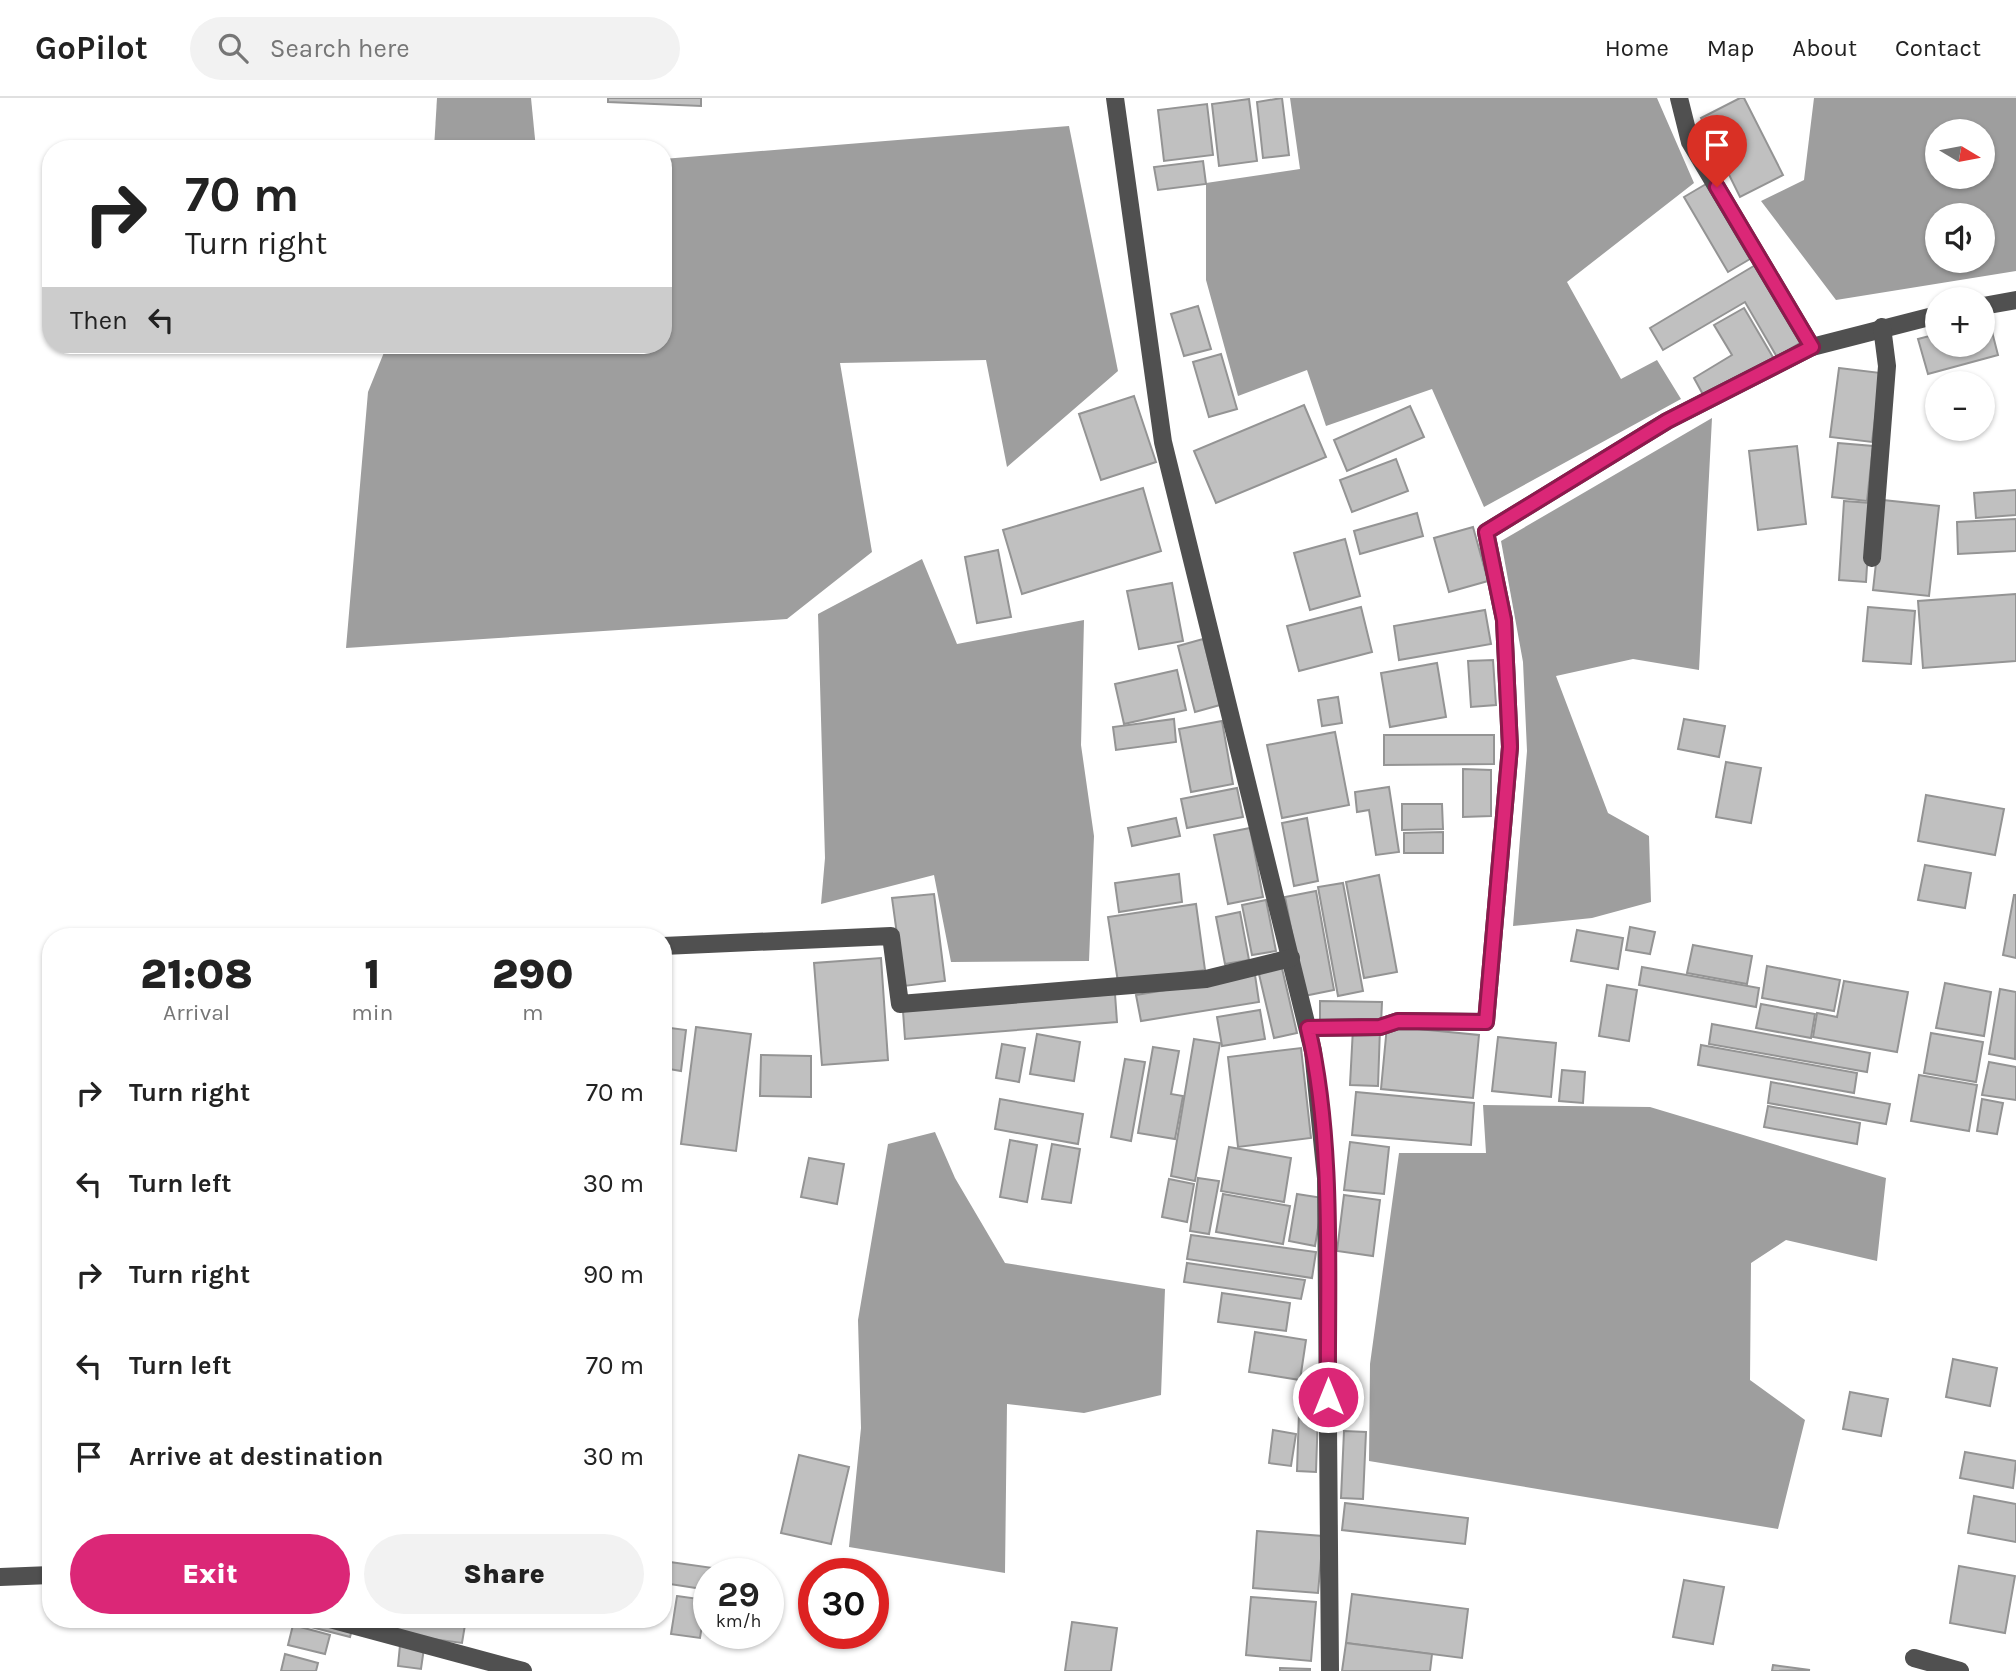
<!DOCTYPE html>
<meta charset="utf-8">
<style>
body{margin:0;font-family:Karla,sans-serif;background:#f2f2f2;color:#222;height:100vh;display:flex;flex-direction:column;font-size:26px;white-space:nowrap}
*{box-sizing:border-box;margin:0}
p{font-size:23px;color:#767676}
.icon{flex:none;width:38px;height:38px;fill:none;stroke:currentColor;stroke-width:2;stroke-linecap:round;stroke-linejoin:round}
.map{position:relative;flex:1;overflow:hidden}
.drawer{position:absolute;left:42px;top:830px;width:630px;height:700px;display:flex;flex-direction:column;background:#fff;border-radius:28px;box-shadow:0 2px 5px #0004}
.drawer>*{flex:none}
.guide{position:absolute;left:42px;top:42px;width:630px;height:214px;border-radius:28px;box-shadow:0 2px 5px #0004;background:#fff;color:#222;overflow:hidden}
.needle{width:46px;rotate:100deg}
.fabs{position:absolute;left:1925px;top:21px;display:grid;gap:14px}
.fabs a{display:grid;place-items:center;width:70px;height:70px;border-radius:50%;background:#fff;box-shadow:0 2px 5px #0004;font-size:35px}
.speed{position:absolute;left:693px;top:1460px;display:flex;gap:14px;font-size:35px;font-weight:700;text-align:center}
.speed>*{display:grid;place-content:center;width:91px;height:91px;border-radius:50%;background:#fff;box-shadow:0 2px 5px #0004;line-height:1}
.speed small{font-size:18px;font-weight:400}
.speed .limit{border:10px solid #d22;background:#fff;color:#111}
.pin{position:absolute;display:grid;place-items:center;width:60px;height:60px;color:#fff;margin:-72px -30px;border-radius:50% 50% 50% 0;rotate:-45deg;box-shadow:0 0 7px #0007}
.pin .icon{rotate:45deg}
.me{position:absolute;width:77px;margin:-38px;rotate:0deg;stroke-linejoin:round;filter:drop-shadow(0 0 5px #0008)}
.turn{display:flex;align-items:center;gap:24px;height:147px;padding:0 28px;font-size:32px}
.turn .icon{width:91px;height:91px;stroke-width:2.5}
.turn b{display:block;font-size:49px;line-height:60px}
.then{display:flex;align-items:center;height:66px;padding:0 28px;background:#0003;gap:14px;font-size:26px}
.eta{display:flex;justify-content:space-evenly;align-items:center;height:119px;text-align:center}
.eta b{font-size:42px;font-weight:800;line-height:49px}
.button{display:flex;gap:14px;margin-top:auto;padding:14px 28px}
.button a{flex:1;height:80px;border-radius:42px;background:#db2777;color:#fff;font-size:28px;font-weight:800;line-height:80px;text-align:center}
.button a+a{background:#f2f2f2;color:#222}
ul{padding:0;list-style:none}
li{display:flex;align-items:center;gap:21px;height:91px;padding:0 28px}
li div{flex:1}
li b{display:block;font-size:26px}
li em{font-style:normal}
header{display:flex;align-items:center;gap:42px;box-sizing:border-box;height:98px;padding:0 35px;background:#fff;border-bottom:2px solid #e0e0e0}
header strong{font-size:33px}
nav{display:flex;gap:38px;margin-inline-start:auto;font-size:24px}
.search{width:490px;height:63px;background:#f2f2f2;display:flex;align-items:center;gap:18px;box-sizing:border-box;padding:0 24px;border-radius:38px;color:#767676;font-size:26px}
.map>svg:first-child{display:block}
.water{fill:#9e9e9e;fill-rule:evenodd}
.building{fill:#c0c0c0;stroke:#949494;stroke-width:2}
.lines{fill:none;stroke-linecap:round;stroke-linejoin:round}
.minor{stroke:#505050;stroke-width:18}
.route-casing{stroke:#8e194d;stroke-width:18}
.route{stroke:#db2777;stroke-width:12}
</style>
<header>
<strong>GoPilot</strong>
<div class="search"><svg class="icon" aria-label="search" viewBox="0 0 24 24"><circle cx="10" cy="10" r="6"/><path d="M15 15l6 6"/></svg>Search here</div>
<nav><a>Home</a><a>Map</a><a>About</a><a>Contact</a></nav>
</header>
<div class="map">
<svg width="2016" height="1573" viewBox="0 0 2016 1573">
<rect width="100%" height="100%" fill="#fff"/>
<!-- water -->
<g class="water">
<path d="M437,0h94l5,51h-102z"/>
<path d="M1290,0h367l37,85 -127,99 54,97 36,-19 24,39 -197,108 -52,-118 -106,37 -19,-56 -69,26 -32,-116v-97l94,-14z"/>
<path d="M1814,0h202v173l-180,29 -75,-99 43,-21zM1983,33v46h-46v-46zM1983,117v46h-46v-46z"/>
<path d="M1069,28l49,245 -111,96 -21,-107 -146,3 32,189 -85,67 -441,29 22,-256 19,-47h276v-186z"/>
<path d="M1712,320l-13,252 -66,-11 -77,17 52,137 41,23 2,66 -59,16 -79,8 14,-175 -4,-89 -22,-121z"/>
<path d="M922,461l35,85 127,-24 -3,125 13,91 -5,125 -138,1 -17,-87 -113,29 4,-46 -7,-244z"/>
<path d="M1483,1007l167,2 236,71 -9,83 -91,-21 -35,23 -1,117 55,40 -27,109 -409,-68 1,-97 29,-211h87z"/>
<path d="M935,1034l20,46 50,85 160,26 -4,106 -77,18 -77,-9 -2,169 -156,-26 12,-119 -3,-108 30,-176z"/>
</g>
<!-- building -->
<g class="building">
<path d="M608,0h93v8l-93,-4z"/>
<path d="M1282,0l7,57 -26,3 -6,-56z"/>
<path d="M1740,0h4l39,77 -43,22 -39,-79z"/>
<path d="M1249,1l8,62 -38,5 -7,-62z"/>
<path d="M1207,6l6,51 -49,6 -6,-51z"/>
<path d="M1203,63l3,23 -48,6 -4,-23z"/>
<path d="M1706,86l44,75 -22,13 -44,-75z"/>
<path d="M1757,166l46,77 -26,16 -32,-55 -82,48 -13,-22z"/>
<path d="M1198,208l13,43 -27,7 -13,-42z"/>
<path d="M1744,210l30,51 -68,41 -12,-22 38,-23 -18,-30z"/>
<path d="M1989,222l9,35 -70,19 -10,-35 19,-5v11h46v-23z"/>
<path d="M1221,256l16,55 -28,8 -16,-55z"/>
<path d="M1839,270l42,5 -9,69 -42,-5z"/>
<path d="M1134,298l22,66 -55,18 -22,-66z"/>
<path d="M1304,307l22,52 -110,46 -22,-52z"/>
<path d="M1410,308l14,31 -77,34 -13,-31z"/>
<path d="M1838,345l35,3 -6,55 -35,-4z"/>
<path d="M1797,348l9,78 -48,6 -9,-79z"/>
<path d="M1396,361l12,32 -56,21 -12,-32z"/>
<path d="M1143,390l18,63 -139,43 -19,-64z"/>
<path d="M2016,392v25l-40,3 -2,-25z"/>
<path d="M1883,402l56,6 -10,90 -56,-6z"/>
<path d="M1844,403l27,2 -5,79 -27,-2z"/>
<path d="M1417,415l6,23 -63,18 -6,-23z"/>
<path d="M2016,421v32l-58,3 -1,-32z"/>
<path d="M1473,429l15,54 -39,11 -15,-54z"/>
<path d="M1345,441l15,57 -50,14 -16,-57z"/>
<path d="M998,452l13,67 -34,6 -12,-66z"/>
<path d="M1172,485l11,58 -44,8 -12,-58z"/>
<path d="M2016,496v67l-93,7 -5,-67z"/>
<path d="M1361,509l11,45 -73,19 -12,-45z"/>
<path d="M1868,509l47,4 -4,53 -48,-3z"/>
<path d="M1485,512l6,34 -92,16 -5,-34z"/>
<path d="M1203,541l17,66 -25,7 -17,-66z"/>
<path d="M1493,562l3,45 -25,2 -3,-46z"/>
<path d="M1437,565l9,54 -56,10 -9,-54z"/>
<path d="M1177,572l9,40 -62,14 -9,-40z"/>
<path d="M1338,599l4,26 -20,3 -4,-26z"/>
<path d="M1174,621l2,23 -60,8 -3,-23z"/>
<path d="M1684,621l41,7 -6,31 -41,-8z"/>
<path d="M1222,623l11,63 -42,8 -12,-63z"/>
<path d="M1335,634l14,73 -67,13 -15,-73z"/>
<path d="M1384,637h110v29l-110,1z"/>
<path d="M1726,664l35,6 -10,55 -35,-6z"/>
<path d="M1463,671l28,1v46l-28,1z"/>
<path d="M1389,689l10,65 -23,3 -7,-45 -12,2 -2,-20z"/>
<path d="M1237,690l6,29 -56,11 -6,-29z"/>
<path d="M1926,697l78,14 -9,46 -77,-14z"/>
<path d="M1402,706h40l1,25 -41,1z"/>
<path d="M1176,720l4,18 -48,10 -4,-18z"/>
<path d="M1307,720l11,63 -24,5 -12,-63z"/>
<path d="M1250,730l13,69 -35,7 -14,-69z"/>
<path d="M1443,734v21h-39v-20z"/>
<path d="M1925,767l46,8 -6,35 -47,-8z"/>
<path d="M1179,776l3,28 -63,10 -4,-29z"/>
<path d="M1379,777l18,97 -33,6 -18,-96z"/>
<path d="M1343,785l20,108 -25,5 -20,-109z"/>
<path d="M1316,793l18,99 -30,6 -19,-99z"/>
<path d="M934,796l11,87 -41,5 -12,-88z"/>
<path d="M2014,797h2v63l-13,-3z"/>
<path d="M1266,802l10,51 -24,4 -10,-50z"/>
<path d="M1196,806l9,66 -87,12 -10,-65z"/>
<path d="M1240,814l9,48 -24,4 -9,-47z"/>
<path d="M1630,829l25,5 -5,22 -24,-4z"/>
<path d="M1577,832l46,8 -5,31 -47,-8z"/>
<path d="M1693,847l59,11 -5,28 -60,-11z"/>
<path d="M881,860l7,102 -66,5 -8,-102z"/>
<path d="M1281,866l16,69 -23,5 -16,-68z"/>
<path d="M1767,868l73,14 -6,31 -72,-13z"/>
<path d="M1642,869l117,21 -3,19 -117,-22z"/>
<path d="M1255,877l4,27 -118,19 -5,-26z"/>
<path d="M1844,883l64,11 -11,60 -84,-15 4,-24 20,4z"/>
<path d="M1945,885l46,9 -7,44 -48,-8z"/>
<path d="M1607,887l30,5 -8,51 -30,-5z"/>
<path d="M2000,891l16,3 -1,67 -26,-5z"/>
<path d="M1115,896l2,28 -212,17 -2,-28z"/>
<path d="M1320,903l62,1 -1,23 -61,-1z"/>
<path d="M1761,906l54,10 -4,24 -55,-10z"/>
<path d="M1260,912l5,29 -43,7 -5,-29z"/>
<path d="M1712,926l158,29 -3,19 -158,-28z"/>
<path d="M1387,928l92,9 -6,63 -92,-9z"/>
<path d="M663,929l23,3 -5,41 -18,-3z"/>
<path d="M696,929l55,7 -15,117 -55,-7z"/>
<path d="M1353,930h27l-2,58 -28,-1z"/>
<path d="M1931,935l52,9 -7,40 -52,-9z"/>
<path d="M1037,936l43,8 -6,39 -44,-7z"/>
<path d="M1498,939l58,6 -5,54 -59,-6z"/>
<path d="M1194,941l26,4 -25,138 -24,-5z"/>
<path d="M1002,946l23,4 -6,34 -23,-4z"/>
<path d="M1701,947l156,28 -3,20 -156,-28z"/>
<path d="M1153,949l26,4 -8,43 12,2 -8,43 -37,-6z"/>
<path d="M1301,950l10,90 -73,9 -10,-90z"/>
<path d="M761,957l50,1v41l-51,-1z"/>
<path d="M1125,961l20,3 -14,79 -20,-4z"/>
<path d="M1989,964l27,5v33l-34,-5z"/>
<path d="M1562,972l23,2 -2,31 -24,-2z"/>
<path d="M1919,977l58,10 -8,46 -58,-10z"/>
<path d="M1771,984l119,22 -4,20 -118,-21z"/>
<path d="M1356,994l118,11 -3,42 -119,-10z"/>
<path d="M1000,1001l83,15 -5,30 -83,-15z"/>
<path d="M1982,1001l21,4 -6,31 -20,-3z"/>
<path d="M1768,1008l92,17 -3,21 -93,-17z"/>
<path d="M1010,1042l27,5 -10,57 -27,-5z"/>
<path d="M1350,1044l39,5 -5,47 -40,-4z"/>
<path d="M1052,1046l28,5 -9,54 -29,-4z"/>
<path d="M1229,1049l62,11 -7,44 -63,-11z"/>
<path d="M809,1060l35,6 -7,40 -36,-7z"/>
<path d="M1198,1080l21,3 -10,53 -19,-3z"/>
<path d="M1169,1081l25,5 -7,38 -25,-5z"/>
<path d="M1223,1096l67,12 -7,38 -67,-12z"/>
<path d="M1297,1096l26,4 -8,48 -26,-5z"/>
<path d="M1344,1097l36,5 -7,56 -36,-5z"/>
<path d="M1191,1137l125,17 -4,26 -125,-19z"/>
<path d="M1187,1165l118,17 -4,19 -117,-17z"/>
<path d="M1222,1195l68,10 -4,28 -68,-9z"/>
<path d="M1255,1234l51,8 -6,40 -51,-8z"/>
<path d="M1953,1261l44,9 -7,38 -44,-9z"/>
<path d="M1850,1294l38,7 -7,37 -38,-7z"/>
<path d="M1299,1314h19l-2,60 -19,-1z"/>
<path d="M1273,1332l23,4 -5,32 -22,-3z"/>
<path d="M1344,1333l22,1 -3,67 -22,-1z"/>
<path d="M1965,1354l51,9 -3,27 -53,-10z"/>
<path d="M799,1357l50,12 -18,77 -50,-11z"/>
<path d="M1974,1398l42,8v38l-48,-9z"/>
<path d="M1345,1405l123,15 -3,26 -123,-14z"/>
<path d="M1257,1433l66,5 -5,57 -65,-5z"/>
<path d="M663,1463l50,7 -1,5h-3v17l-46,-7z"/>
<path d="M1959,1468l56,10 -10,57 -55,-10z"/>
<path d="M1684,1482l40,7 -11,57 -40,-7z"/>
<path d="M1352,1496l116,15 -6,49 -116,-15z"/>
<path d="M677,1498l29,4 -6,38 -29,-4z"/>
<path d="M1251,1499l65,5 -5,59 -65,-6z"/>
<path d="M280,1521h75l-5,18z"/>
<path d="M359,1521h107l-4,24 -104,-14z"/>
<path d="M1072,1524l45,6 -6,43h-46z"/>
<path d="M293,1527l37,10 -5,19 -37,-9z"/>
<path d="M1346,1545l86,11 -2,17h-88z"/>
<path d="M400,1547l24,3 -3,21 -23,-3z"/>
<path d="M285,1556l33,9 -2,8h-35z"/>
<path d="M1773,1567l37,5 -38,1z"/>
<path d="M1280,1570l30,1v2h-30z"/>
</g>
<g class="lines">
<!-- minor -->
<g class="minor">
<path d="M1115,0l48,344 150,609 13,127 4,493"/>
<path d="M1679,0l11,44 122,205 125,-32"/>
<path d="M1983,208l33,-6"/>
<path d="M1872,460l15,-192 -5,-39"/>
<path d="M663,848l228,-10 9,68 306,-25 85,-21"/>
<path d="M1308,930l72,-1 18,-6 88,1 24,-275 -6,-127 -18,-88 181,-111 145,-74"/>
<path d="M0,1479l51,-2"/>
<path d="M330,1521l193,52"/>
<path d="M1914,1560l46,13"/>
</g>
</g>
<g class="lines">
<!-- route casing -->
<g class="route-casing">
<path id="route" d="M1328,1299c-1,-116 7,-256 -20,-369l72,-1 18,-6 88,1 24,-275 -6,-127 -18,-88 181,-111 145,-74 -95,-160"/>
</g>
<!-- route -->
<use href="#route" class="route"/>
</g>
</svg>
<div class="fabs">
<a><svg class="needle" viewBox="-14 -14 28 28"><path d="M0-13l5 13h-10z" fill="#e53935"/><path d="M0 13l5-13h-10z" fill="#767676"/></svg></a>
<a><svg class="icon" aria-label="sound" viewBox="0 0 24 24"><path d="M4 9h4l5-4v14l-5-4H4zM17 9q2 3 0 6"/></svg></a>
<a>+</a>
<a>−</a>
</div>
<div class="speed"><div>29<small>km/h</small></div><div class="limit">30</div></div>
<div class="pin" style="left:1717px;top:89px;background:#d93025"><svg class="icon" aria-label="arrive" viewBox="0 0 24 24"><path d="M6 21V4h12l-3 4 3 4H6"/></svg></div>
<svg class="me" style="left:1328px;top:1299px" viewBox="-20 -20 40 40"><circle r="17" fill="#db2777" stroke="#fff" stroke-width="3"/><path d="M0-11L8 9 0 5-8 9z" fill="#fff"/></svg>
<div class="guide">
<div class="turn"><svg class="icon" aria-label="right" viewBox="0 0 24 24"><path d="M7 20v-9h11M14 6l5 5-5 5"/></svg><div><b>70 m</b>Turn right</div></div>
<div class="then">Then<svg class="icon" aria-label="left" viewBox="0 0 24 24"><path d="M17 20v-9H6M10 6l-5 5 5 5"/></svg></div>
</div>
<section class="drawer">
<div class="eta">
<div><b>21:08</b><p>Arrival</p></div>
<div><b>1</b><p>min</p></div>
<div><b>290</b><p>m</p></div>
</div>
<ul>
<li><svg class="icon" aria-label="right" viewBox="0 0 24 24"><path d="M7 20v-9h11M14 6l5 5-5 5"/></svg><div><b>Turn right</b></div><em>70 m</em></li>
<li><svg class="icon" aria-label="left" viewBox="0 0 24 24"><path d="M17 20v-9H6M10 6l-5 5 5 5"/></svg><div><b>Turn left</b></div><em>30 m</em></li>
<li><svg class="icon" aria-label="right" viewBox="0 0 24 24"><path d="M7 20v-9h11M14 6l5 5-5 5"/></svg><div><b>Turn right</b></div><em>90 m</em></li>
<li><svg class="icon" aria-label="left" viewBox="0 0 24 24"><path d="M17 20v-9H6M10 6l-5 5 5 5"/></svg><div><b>Turn left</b></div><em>70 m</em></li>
<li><svg class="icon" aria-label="arrive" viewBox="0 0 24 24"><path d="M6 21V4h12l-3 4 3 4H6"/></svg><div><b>Arrive at destination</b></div><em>30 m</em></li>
</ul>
<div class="button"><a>Exit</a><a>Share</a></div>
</section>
</div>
